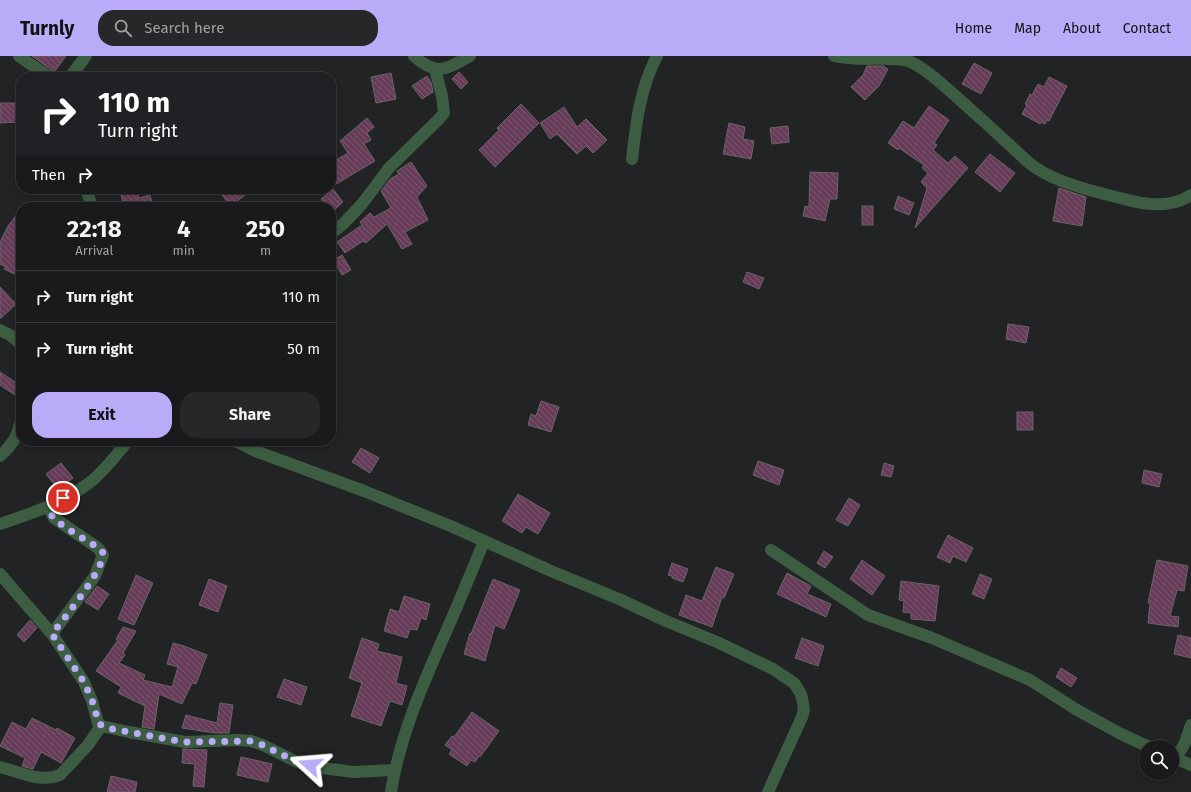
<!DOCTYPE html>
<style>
body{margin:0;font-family:"Fira Sans",sans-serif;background:#272729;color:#f1f3f6;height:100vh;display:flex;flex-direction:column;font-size:15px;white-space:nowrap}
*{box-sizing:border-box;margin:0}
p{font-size:13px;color:#9fa1a3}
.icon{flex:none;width:22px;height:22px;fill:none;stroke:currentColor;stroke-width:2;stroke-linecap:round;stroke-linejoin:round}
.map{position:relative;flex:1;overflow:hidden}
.drawer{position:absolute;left:16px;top:146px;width:320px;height:244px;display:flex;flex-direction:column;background:#1a1a1c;border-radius:16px;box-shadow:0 2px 6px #0003,0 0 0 1px #38383b}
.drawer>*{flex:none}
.hud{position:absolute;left:16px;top:16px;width:320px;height:122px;border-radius:16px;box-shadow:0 2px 6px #0003,0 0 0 1px #38383b;background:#202124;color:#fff;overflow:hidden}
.buttons{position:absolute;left:1139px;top:684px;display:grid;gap:8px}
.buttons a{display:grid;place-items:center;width:40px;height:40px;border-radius:50%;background:#1a1a1c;box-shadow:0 2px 6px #0003,0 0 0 1px #38383b;font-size:20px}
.pin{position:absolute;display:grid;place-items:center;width:34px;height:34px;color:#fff;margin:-17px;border:2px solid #fff;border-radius:50%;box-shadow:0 1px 4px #0007}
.me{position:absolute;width:44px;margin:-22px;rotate:289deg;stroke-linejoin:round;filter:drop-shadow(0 0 3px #0008)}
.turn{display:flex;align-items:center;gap:14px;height:84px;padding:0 16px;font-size:18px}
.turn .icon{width:52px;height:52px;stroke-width:2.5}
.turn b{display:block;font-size:28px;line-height:34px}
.then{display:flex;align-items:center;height:38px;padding:0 16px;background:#0003;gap:8px;font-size:15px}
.eta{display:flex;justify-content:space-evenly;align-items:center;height:68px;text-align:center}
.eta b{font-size:24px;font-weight:700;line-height:28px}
.button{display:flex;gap:8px;margin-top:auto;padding:8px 16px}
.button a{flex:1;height:46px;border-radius:16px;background:#b9abf7;color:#111;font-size:16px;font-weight:700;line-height:46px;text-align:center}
.button a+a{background:#272729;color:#f1f3f6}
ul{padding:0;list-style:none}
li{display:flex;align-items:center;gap:12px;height:52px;padding:0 16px;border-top:1px solid #38383b}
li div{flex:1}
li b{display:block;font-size:15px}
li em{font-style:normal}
header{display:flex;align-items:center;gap:24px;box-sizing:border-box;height:56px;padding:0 20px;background:#b9abf7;color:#111}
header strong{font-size:19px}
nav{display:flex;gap:22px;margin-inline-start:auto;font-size:14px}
.search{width:280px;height:36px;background:#272729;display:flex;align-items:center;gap:10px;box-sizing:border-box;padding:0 14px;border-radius:16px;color:#9fa1a3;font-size:15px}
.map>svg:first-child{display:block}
.building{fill:url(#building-back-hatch);stroke:#686567}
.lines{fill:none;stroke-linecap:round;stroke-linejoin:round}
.minor{stroke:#3c5d41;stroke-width:12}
.route{stroke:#b9abf7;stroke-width:7;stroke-dasharray:0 12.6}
</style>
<header>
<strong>Turnly</strong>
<div class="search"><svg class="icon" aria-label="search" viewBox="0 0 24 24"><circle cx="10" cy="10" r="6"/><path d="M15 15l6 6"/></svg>Search here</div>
<nav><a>Home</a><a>Map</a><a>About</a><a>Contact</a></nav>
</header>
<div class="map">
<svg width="1191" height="736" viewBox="0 0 1191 736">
<defs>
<pattern id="building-back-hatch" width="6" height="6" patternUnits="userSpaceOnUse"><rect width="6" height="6" fill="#673c58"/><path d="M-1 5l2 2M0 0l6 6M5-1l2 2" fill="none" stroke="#7d5870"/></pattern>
</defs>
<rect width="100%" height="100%" fill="#222325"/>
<!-- building -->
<g class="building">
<path d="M32,0h34l-12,16z"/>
<path d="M974,7l18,10 -11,21 -19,-10z"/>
<path d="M867,10h16l5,3 -9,17 -14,14 -14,-13 12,-12z"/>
<path d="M459,16l9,10 -7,7 -9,-10z"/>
<path d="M391,17l5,26 -20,4 -5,-26z"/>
<path d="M427,20l4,6 2,10 -11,7 -10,-13z"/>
<path d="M1049,21l18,9 -18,35 -2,-1 -2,4 -4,-2 -1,2 -18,-10 5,-9 -2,-1 5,-10 2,1 6,-11 6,3z"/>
<path d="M0,47h19l1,19 -20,1z"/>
<path d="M521,48l18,19 -44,44 -16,-17 20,-20 -2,-2z"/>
<path d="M929,50l20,14 -15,23 3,2 -4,5 15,13 7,-7 13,12 -53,60 12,-40 -6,-6 7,-9 -6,-5 2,-3 -25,-17 -1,2 -10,-7 15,-22 11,7z"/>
<path d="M564,51l13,20 9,-8 21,21 -14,13 -7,-7 -9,8 -20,-20 -7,5 -10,-16z"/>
<path d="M367,62l7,9 -7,6 4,7 -7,4 11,17 -44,26v-24l17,-10 -8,-12z"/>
<path d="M729,67l16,4 -2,12 11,2 -3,18 -28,-5z"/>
<path d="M788,70l1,16 -17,2 -2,-16z"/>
<path d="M990,98l25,19 -15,19 -25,-20z"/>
<path d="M411,106l16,24 -10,11 11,23 -23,12 7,12 -10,5 -15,-25 -21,19 -3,-2 -18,12 -8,-11 25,-17 -2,-3 10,-9 4,4 17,-9 -10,-17 9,-12 9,-5 -2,-3z"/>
<path d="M810,116l28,1 -1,26h-7l-5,22 -22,-5 2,-10 4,1z"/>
<path d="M1059,132l27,9 -4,29 -29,-5z"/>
<path d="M119,133h17l3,9 11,-3 3,12h-34l-1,-4 5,-1z"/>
<path d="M217,133h24l4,6 -14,11z"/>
<path d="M333,133l10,13 -11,10 -1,-5h-3l-7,-8z"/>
<path d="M898,140l16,7 -5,12 -15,-6z"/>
<rect x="862" y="150" width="11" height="19"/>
<path d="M21,153v25l-8,10 8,4v25l-5,-3 -2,4 -10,-5 2,-2 -6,-3v-22l8,-16z"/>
<path d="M342,199l9,15 -9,5 -8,-15z"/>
<path d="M747,216l17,6 -5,11 -16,-7z"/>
<path d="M0,231l16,17 -16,15z"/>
<path d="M1008,268l21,3 -3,16 -20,-4z"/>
<path d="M0,316l21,14 -6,9 -15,-10z"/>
<path d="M541,345l18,6 -8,25 -23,-7 3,-11 5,2z"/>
<rect x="1017" y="356" width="16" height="18"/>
<path d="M361,392l18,10 -9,15 -18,-11z"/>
<path d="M758,405l26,9 -5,15 -26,-10z"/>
<path d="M61,407l12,15 -15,11 -12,-15z"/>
<path d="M884,407l10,3 -3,11 -10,-2z"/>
<path d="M1144,414l18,4 -3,13 -17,-4z"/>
<path d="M518,438l32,19 -12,21 -12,-7 -4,6 -20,-12z"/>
<path d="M849,442l11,7 -12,21 -12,-6z"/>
<path d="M948,479l25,13 -7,14 -13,-6 -3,7 -13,-6z"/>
<path d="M824,495l9,6 -8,11 -8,-5z"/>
<path d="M862,504l23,16 -13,19 -22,-16z"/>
<path d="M1157,504l31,6 -4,25 -7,-1 -7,26 9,1 -1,10 -30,-4 2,-20h-2z"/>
<path d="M672,507l16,6 -5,13 -11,-4v-2l-4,-1z"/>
<path d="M716,511l18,7 -10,24 -2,-1 -10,30 -33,-12 7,-20 16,6z"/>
<path d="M787,517l24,13 -4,8 24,10 -5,13 -49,-23z"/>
<path d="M980,518l12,5 -8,20 -12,-5z"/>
<path d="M136,519l17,8 -19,42 -16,-6z"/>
<path d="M209,523l18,7 -9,26 -19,-7z"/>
<path d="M493,523l27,11 -16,39 -9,-4 -10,36 -21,-7 6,-21 1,1z"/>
<path d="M901,525l38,5 -4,35 -24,-2v-6l-8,-1 1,-11 -5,-1z"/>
<path d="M97,530l12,8 -11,16 -13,-8z"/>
<path d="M404,540l26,8 -4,16 -5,-2 -4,12 -7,-1 -3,9 -23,-7 6,-22 9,3z"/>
<path d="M30,564l7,8 -13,14 -7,-7z"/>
<path d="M123,571l13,4 -13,22 2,2 -6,8 26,12 -2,5 29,7 6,-20 -11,-3 6,-21 11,3 23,9 -11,29 -4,-1 -10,21 -23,-10 -5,35 -12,-2 3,-21 -27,-13 3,-6 -25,-16 22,-31 -2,-1z"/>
<path d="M1178,579l13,3v20l-17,-4z"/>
<path d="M362,582l17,6 -2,7 25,6 -6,26 11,3 -5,19 -12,-4 -9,25 -30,-10 11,-33 -13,-5z"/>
<path d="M802,582l22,8 -6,20 -23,-8z"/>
<path d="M1061,612l16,10 -6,9 -15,-10z"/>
<path d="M284,623l23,8 -6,18 -24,-8z"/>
<path d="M220,647l13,2 -4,28h-14l-33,-5 4,-13 31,8z"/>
<path d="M472,656l27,19 -19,26 -1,-1 -4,6 -4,-2 -4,6 -18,-12 3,-4 -7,-5 7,-9 2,1z"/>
<path d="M32,662l24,12 1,-2 18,10 -14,25 -20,-11 -8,17 -8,-2 -3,-1 3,-8 -25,-12 12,-24 14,7z"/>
<path d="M183,693l24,1 -3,37 -11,-1 2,-22 -13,-1z"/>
<path d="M241,701l31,7 -4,18 -31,-7z"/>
<path d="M111,720l26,6 -2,10h-28z"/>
</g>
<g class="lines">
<!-- minor -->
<g class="minor">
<path d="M19,0l30,21"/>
<path d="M414,0c23,21 33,13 56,0"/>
<path d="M834,0c23,6 53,0 75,5 19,9 34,24 50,38 15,14 31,27 45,41 11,9 20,20 32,28 24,16 60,24 88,31 21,6 48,9 67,-4"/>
<path d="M70,21l16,-21"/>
<path d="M632,103c4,-35 8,-71 25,-103"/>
<path d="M86,133l6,18"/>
<path d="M331,178l13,-11 18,-19 27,-36 49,-48 6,-7 -2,-17 -7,-27"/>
<path d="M0,274l10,5 11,9"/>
<path d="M235,385l20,10 109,40 89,36 98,44 68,28 47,22 51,21 56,27 21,14 7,11 2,9 1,7 -2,7 -34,75"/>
<path d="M0,400c12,-11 18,-20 21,-36"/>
<path d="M51,449v7l3,6 44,30 5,7 -8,21 -43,58"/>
<path d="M0,468c30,-10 63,-21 89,-41 15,-11 27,-28 39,-42"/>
<path d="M771,494l97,65 64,23 98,42 47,30 44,24 28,13"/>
<path d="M0,518l52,60 32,48 8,19 6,22 3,3 28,6 56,10 53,-2 13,1 12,4 34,17 25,6 32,4 40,-2"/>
<path d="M1172,700c12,-2 15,-21 19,-31"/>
<path d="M1172,701l19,8"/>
<path d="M0,711c20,5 40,16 60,8l28,-30 13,-19"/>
<path d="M391,736c9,-58 34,-113 58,-167 12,-28 24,-56 35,-84"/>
</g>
</g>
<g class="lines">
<!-- route -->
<path class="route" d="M63,442l-12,6 1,12c9,10 23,17 35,25 5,3 12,6 15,10 8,12 -41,71 -50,83l32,48 8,18 7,24 8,4 77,14 67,-1 12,4 34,17 13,3"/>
</g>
</svg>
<div class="buttons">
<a><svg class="icon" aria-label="search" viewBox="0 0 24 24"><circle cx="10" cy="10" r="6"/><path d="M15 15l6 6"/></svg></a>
</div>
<div class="pin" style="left:63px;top:442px;background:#d93025"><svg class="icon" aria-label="arrive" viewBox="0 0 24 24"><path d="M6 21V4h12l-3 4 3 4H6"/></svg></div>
<svg class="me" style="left:310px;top:709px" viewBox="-20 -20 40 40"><path d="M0-17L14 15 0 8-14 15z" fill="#b9abf7" stroke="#fff" stroke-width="4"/></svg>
<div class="hud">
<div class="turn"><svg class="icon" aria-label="right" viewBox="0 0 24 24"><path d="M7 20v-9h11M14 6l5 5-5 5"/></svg><div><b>110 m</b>Turn right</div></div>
<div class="then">Then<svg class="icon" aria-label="right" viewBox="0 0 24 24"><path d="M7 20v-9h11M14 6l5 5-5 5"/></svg></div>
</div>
<section class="drawer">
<div class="eta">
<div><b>22:18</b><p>Arrival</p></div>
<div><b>4</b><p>min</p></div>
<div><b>250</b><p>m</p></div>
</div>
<ul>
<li><svg class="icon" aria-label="right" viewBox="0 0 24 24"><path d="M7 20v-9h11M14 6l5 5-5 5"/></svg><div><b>Turn right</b></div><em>110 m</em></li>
<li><svg class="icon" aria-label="right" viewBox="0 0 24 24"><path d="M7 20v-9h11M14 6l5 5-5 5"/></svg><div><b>Turn right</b></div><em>50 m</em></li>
</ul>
<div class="button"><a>Exit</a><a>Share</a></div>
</section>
</div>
